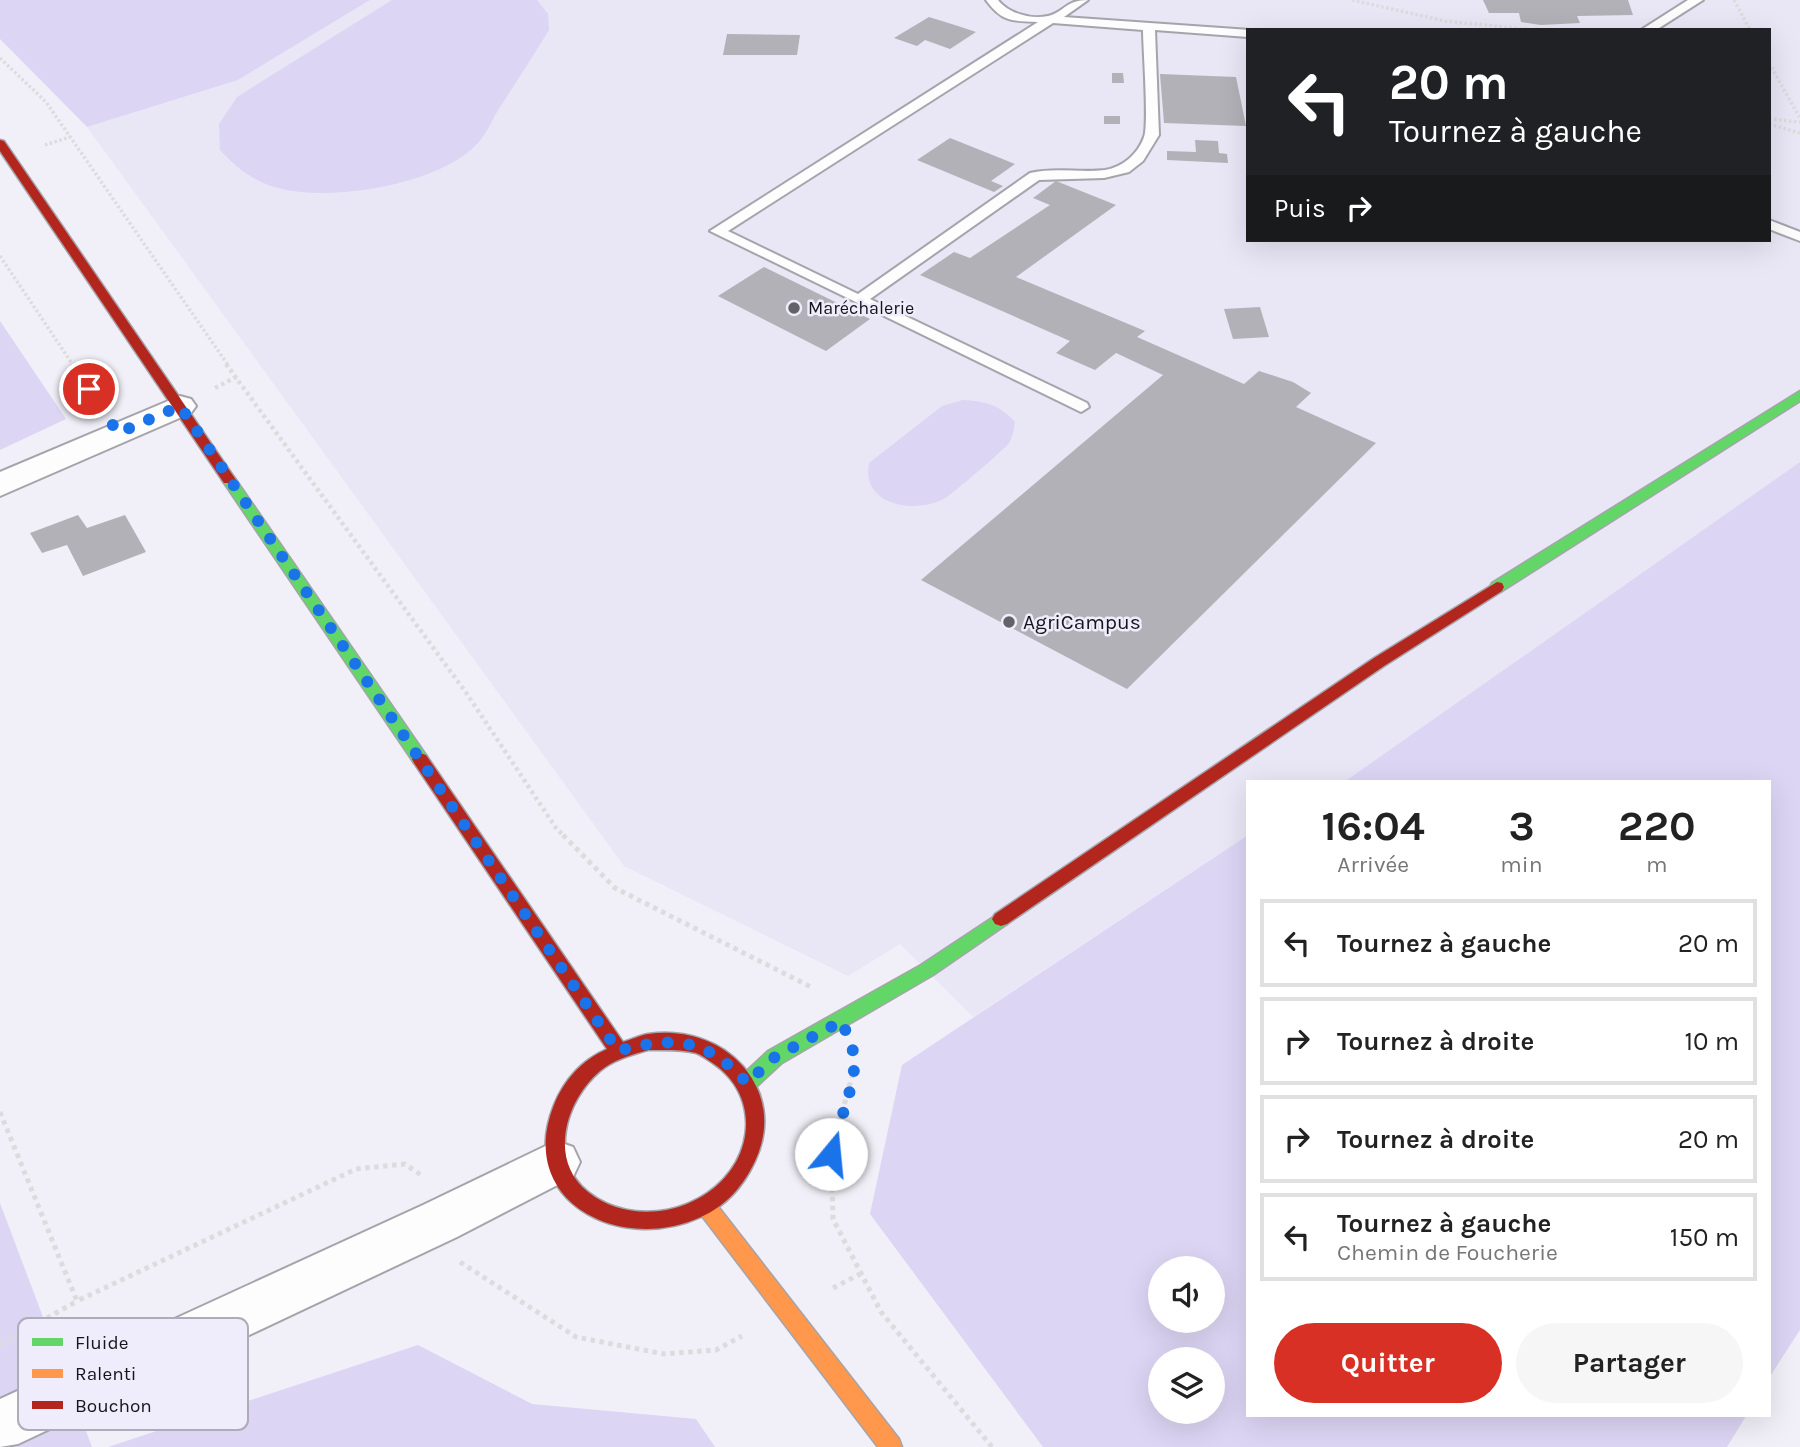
<!DOCTYPE html>
<html lang="fr">
<meta charset="utf-8">
<style>
body{margin:0;font-family:Karla,sans-serif;background:#f6f6f6;color:#222;height:100vh;display:flex;flex-direction:column;font-size:26px;white-space:nowrap}
*{box-sizing:border-box;margin:0}
p{font-size:23px;color:#767676}
.icon{flex:none;width:38px;height:38px;fill:none;stroke:currentColor;stroke-width:2;stroke-linecap:round;stroke-linejoin:round}
.map{position:relative;flex:1;overflow:hidden}
.side{position:absolute;left:1246px;top:780px;width:525px;height:637px;display:flex;flex-direction:column;background:#fff;border-radius:0px;box-shadow:0 7px 28px #0002}
.side>*{flex:none}
.banner{position:absolute;left:1246px;top:28px;width:525px;height:214px;border-radius:0px;box-shadow:0 7px 28px #0002;background:#202124;color:#fff;overflow:hidden}
.fabs{position:absolute;left:1148px;top:1256px;display:grid;gap:14px}
.fabs a{display:grid;place-items:center;width:77px;height:77px;border-radius:50%;background:#fff;box-shadow:0 7px 28px #0002;font-size:35px}
.pin{position:absolute;display:grid;place-items:center;width:60px;height:60px;color:#fff;margin:-30px;border:4px solid #fff;border-radius:50%;box-shadow:0 2px 7px #0007}
.me{position:absolute;width:77px;margin:-38px;rotate:17deg;stroke-linejoin:round;filter:drop-shadow(0 0 5px #0008)}
.turn{display:flex;align-items:center;gap:24px;height:147px;padding:0 28px;font-size:32px}
.turn .icon{width:91px;height:91px;stroke-width:2.5}
.turn b{display:block;font-size:49px;line-height:60px}
.then{display:flex;align-items:center;height:66px;padding:0 28px;background:#0003;gap:14px;font-size:26px}
.eta{display:flex;justify-content:space-evenly;align-items:center;height:119px;text-align:center}
.eta b{font-size:42px;font-weight:700;line-height:49px}
.action{display:flex;gap:14px;margin-top:auto;padding:14px 28px}
.action a{flex:1;height:80px;border-radius:42px;background:#d93025;color:#fff;font-size:28px;font-weight:700;line-height:80px;text-align:center}
.action a+a{background:#f6f6f6;color:#222}
ul{padding:0;list-style:none}
li{display:flex;align-items:center;gap:21px;height:88px;margin:0 14px 10px;padding:0 14px;border:4px solid #e0e0e0;border-radius:0px}
li div{flex:1}
li b{display:block;font-size:26px}
li em{font-style:normal}
.map>svg:first-child{display:block}
.built{fill:#e9e6f6;fill-rule:evenodd}
.green{fill:#dcd5f4;fill-rule:evenodd}
.building{fill:#b2b1b7}
.lines{fill:none;stroke-linecap:round;stroke-linejoin:round}
.lane-casing{stroke:#a5a4aa;stroke-width:4}
.street-casing{stroke:#a5a4aa;stroke-width:4}
.fast-casing{stroke:#a5a4aa;stroke-width:3}
.slow-casing{stroke:#a5a4aa;stroke-width:3}
.jam-casing{stroke:#a5a4aa;stroke-width:3}
.path-far2{stroke:#dcdcde;stroke-width:3.5;stroke-dasharray:2.5 2.5;stroke-linecap:butt}
.path-far1{stroke:#dcdcde;stroke-width:4.5;stroke-dasharray:3.5 3.5;stroke-linecap:butt}
.path{stroke:#dcdcde;stroke-width:5;stroke-dasharray:4.5 4.5;stroke-linecap:butt}
.lane{fill:#fdfdfe;fill-rule:evenodd}
.street{fill:#fdfdfe;fill-rule:evenodd}
.fast{fill:#63d668;fill-rule:evenodd}
.slow{fill:#ff974d;fill-rule:evenodd}
.jam{fill:#b3261e;fill-rule:evenodd}
.route{stroke:#1a73e8;stroke-width:12;stroke-dasharray:0 21.6}
.poi-dot{fill:#636268;stroke:#efecfb;stroke-width:2.5}
.labels{text-anchor:middle;stroke-width:5;stroke-linejoin:round;paint-order:stroke}
.far-poi-label{font-size:18px;fill:#16151a;stroke:#efecfb;text-anchor:start}
.poi-label{font-size:21px;fill:#16151a;stroke:#efecfb;text-anchor:start}
.key{fill:#efecfb;stroke:#aeacb8;stroke-width:2}
.key-label{font-size:19px;fill:#16151a}
</style>
<div class="map">
<svg width="1800" height="1447" viewBox="0 0 1800 1447">
<rect width="100%" height="100%" fill="#f1f0f8"/>
<!-- built -->
<path class="built" d="M370,0h1430v462l-456,320h-96v53l-275,182 -73,-73 -52,32 -224,-110 -537,-739 151,-47zM1248,30h521v210h-521z"/>
<!-- green -->
<g class="green">
<path d="M0,0h370l-132,80 -151,47 -87,-88z"/>
<path d="M392,0h145l11,14 1,16c-16,26 -32,51 -49,77 -7,11 -13,26 -22,36 -38,41 -138,57 -191,47 -28,-5 -49,-20 -67,-40l-1,-26 18,-27z"/>
<path d="M0,321l66,98 -66,31z"/>
<path d="M963,400c22,1 37,5 52,22 -1,6 -2,15 -6,21 -4,6 -60,54 -67,57 -31,14 -81,4 -73,-37l73,-57z"/>
<path d="M1800,462v868l-31,48v-596h-425z"/>
<path d="M1248,835v581h498l-19,31h-684l-173,-233 32,-149zM1160,1269h53v52h-53zM1160,1360h53v52h-53z"/>
<path d="M0,1203l92,244h-92z"/>
<path d="M418,1345l114,59 164,15 19,28h-607z"/>
</g>
<!-- building -->
<g class="building">
<path d="M1483,0h145l5,15 -56,1 3,7 -39,2 -20,-3 -2,-9h-30z"/>
<path d="M929,17l29,9 18,6 -26,17 -25,-9 -8,6 -23,-8z"/>
<path d="M727,34l73,1 -3,20h-74z"/>
<path d="M1112,73h11l1,10h-12z"/>
<path d="M1160,74l76,3 10,49 -82,-3z"/>
<rect x="1104" y="116" width="16" height="8"/>
<path d="M950,138l65,26 -24,17 12,5 -9,6 -77,-32z"/>
<path d="M1195,140l23,1 1,12 8,1 1,9 -61,-3v-9l29,1z"/>
<path d="M1056,181l60,24 -100,72 129,54 -8,6 107,47 15,-13 34,11 18,11 -15,14 80,36 -249,246 -206,-109 242,-205 -47,-22 -21,17 -39,-17 14,-12 -150,-66 34,-23 16,6 80,-53 -17,-7z"/>
<path d="M764,267l106,52 -44,32 -108,-55z"/>
<path d="M1260,307l9,30 -36,2 -9,-30z"/>
<path d="M78,515l9,13 38,-13 21,37 -63,24 -16,-31 -25,8 -12,-20z"/>
</g>
<g class="lines">
<!-- lane casing -->
<g class="lane-casing">
<g id="lane">
<path d="M986,0h12c10,13 33,20 50,16 17,-4 17,-16 40,-16l-24,17 186,13h-2v7l-93,-7 4,105 -16,26 -14,11 -25,6 -65,2 -169,119 217,104 2,4 -8,5 -371,-181 328,-209c-26,-1 -36,0 -52,-22zM1053,23l90,7c0,19 6,94 1,107 -6,17 -21,30 -39,33 -25,3 -50,-3 -75,3l-172,121 -130,-63z"/>
<path d="M1688,0h15l-47,30h-15z"/>
<path d="M1769,220l31,12v9l-31,-12z"/>
</g>
</g>
<!-- street casing -->
<g class="street-casing">
<g id="street">
<path d="M180,396l11,3 5,7 -5,7 -191,83v-24z"/>
<path d="M556,1141l17,6 7,15 -7,15 -116,60 -439,207 -18,3v-48l423,-194z"/>
</g>
</g>
<!-- fast casing -->
<g class="fast-casing">
<g id="fast">
<path d="M1800,391v10l-298,190h-10l-2,-4 2,-4z"/>
<path d="M229,476l5,1 192,278 2,4 -2,4h-12l-192,-283z"/>
<path d="M1001,912l6,2 3,5 -3,5 -74,51 -151,88 -28,26 -7,2 -7,-2 -2,-6 2,-6 28,-26 153,-86z"/>
</g>
</g>
<!-- slow casing -->
<g class="slow-casing">
<path id="slow" d="M706,1197l7,3 186,239 3,8h-24l-179,-235 -3,-6 3,-6z"/>
</g>
<!-- jam casing -->
<g class="jam-casing">
<g id="jam">
<path d="M0,140l4,1 230,336 2,3 -2,3h-10l-224,-332z"/>
<path d="M1497,582l5,1 2,4 -2,4 -118,75 -377,258 -6,2 -6,-2 -3,-5 3,-5 379,-256z"/>
<path d="M420,753l6,2 197,287c8,-2 17,-7 25,-8 76,-11 141,54 107,127 -11,24 -29,45 -54,56 -80,37 -186,-15 -147,-112 10,-25 28,-45 53,-56l-193,-286 -2,-4 2,-4zM648,1050c16,0 33,-1 48,3 6,2 12,7 18,11 33,23 41,63 22,98 -29,51 -103,66 -148,30 -40,-32 -23,-91 12,-121 13,-11 31,-16 48,-21z"/>
</g>
</g>
<!-- path-far2 -->
<g class="path-far2">
<path d="M1352,0l93,21 89,9"/>
<path d="M1734,0l16,30"/>
<path d="M0,58l46,44 182,263"/>
<path d="M1769,63l31,55"/>
<path d="M1769,119l31,3"/>
<path d="M1769,124l31,9"/>
<path d="M45,145l25,-8"/>
<path d="M0,256l73,109"/>
</g>
<!-- path-far1 -->
<g class="path-far1">
<path d="M72,364l26,39"/>
<path d="M226,364l241,330 89,134 9,9"/>
<path d="M215,388l21,-11"/>
</g>
<!-- path -->
<g class="path">
<path d="M563,835l52,53 196,99"/>
<path d="M855,1065l-24,89 2,65 48,93 111,135"/>
<path d="M0,1112l77,189 279,-132 49,-5 19,13"/>
<path d="M460,1262l116,75 88,17 52,-4 26,-14"/>
<path d="M833,1288l27,-14"/>
<path d="M0,1345l77,-44"/>
</g>
<!-- lane -->
<use href="#lane" class="lane"/>
<!-- street -->
<use href="#street" class="street"/>
<!-- fast -->
<use href="#fast" class="fast"/>
<!-- slow -->
<use href="#slow" class="slow"/>
<!-- jam -->
<use href="#jam" class="jam"/>
</g>
<g class="lines">
<!-- route -->
<path class="route" d="M89,389l29,44 62,-27 438,645c56,-16 89,-12 129,32l28,-26 67,-36 14,38 -5,28 -20,67"/>
</g>
<!-- markers -->
<g class="poi-dot">
<circle cx="794" cy="308" r="7"/>
<circle cx="1009" cy="622" r="7"/>
</g>
<g class="labels">
<!-- far-poi labels -->
<g class="far-poi-label">
<text x="808" y="314">Maréchalerie</text>
</g>
<!-- poi labels -->
<g class="poi-label">
<text x="1023" y="629">AgriCampus</text>
</g>
</g>
<!-- legend -->
<rect x="18" y="1318" width="230" height="112" rx="10" class="key"/>
<rect x="32" y="1338" width="31" height="8" fill="#63d668"/>
<rect x="32" y="1369" width="31" height="9" fill="#ff974d"/>
<rect x="32" y="1401" width="31" height="8" fill="#b3261e"/>
<g class="key-label">
<text x="75" y="1349">Fluide</text>
<text x="75" y="1380">Ralenti</text>
<text x="75" y="1412">Bouchon</text>
</g>
</svg>
<div class="fabs">
<a><svg class="icon" aria-label="sound" viewBox="0 0 24 24"><path d="M4 9h4l5-4v14l-5-4H4zM17 9q2 3 0 6"/></svg></a>
<a><svg class="icon" aria-label="layers" viewBox="0 0 24 24"><path d="M12 4l9 5-9 5-9-5zM3 14l9 5 9-5"/></svg></a>
</div>
<div class="pin" style="left:89px;top:389px;background:#d93025"><svg class="icon" aria-label="arrive" viewBox="0 0 24 24"><path d="M6 21V4h12l-3 4 3 4H6"/></svg></div>
<svg class="me" style="left:831px;top:1154px" viewBox="-20 -20 40 40"><circle r="19" fill="#fff"/><path d="M0-13L10 11 0 6-10 11z" fill="#1a73e8"/></svg>
<div class="banner">
<div class="turn"><svg class="icon" aria-label="left" viewBox="0 0 24 24"><path d="M17 20v-9H6M10 6l-5 5 5 5"/></svg><div><b>20 m</b>Tournez à gauche</div></div>
<div class="then">Puis<svg class="icon" aria-label="right" viewBox="0 0 24 24"><path d="M7 20v-9h11M14 6l5 5-5 5"/></svg></div>
</div>
<section class="side">
<div class="eta">
<div><b>16:04</b><p>Arrivée</p></div>
<div><b>3</b><p>min</p></div>
<div><b>220</b><p>m</p></div>
</div>
<ul>
<li><svg class="icon" aria-label="left" viewBox="0 0 24 24"><path d="M17 20v-9H6M10 6l-5 5 5 5"/></svg><div><b>Tournez à gauche</b></div><em>20 m</em></li>
<li><svg class="icon" aria-label="right" viewBox="0 0 24 24"><path d="M7 20v-9h11M14 6l5 5-5 5"/></svg><div><b>Tournez à droite</b></div><em>10 m</em></li>
<li><svg class="icon" aria-label="right" viewBox="0 0 24 24"><path d="M7 20v-9h11M14 6l5 5-5 5"/></svg><div><b>Tournez à droite</b></div><em>20 m</em></li>
<li><svg class="icon" aria-label="left" viewBox="0 0 24 24"><path d="M17 20v-9H6M10 6l-5 5 5 5"/></svg><div><b>Tournez à gauche</b><p>Chemin de Foucherie</p></div><em>150 m</em></li>
</ul>
<div class="action"><a>Quitter</a><a>Partager</a></div>
</section>
</div>
